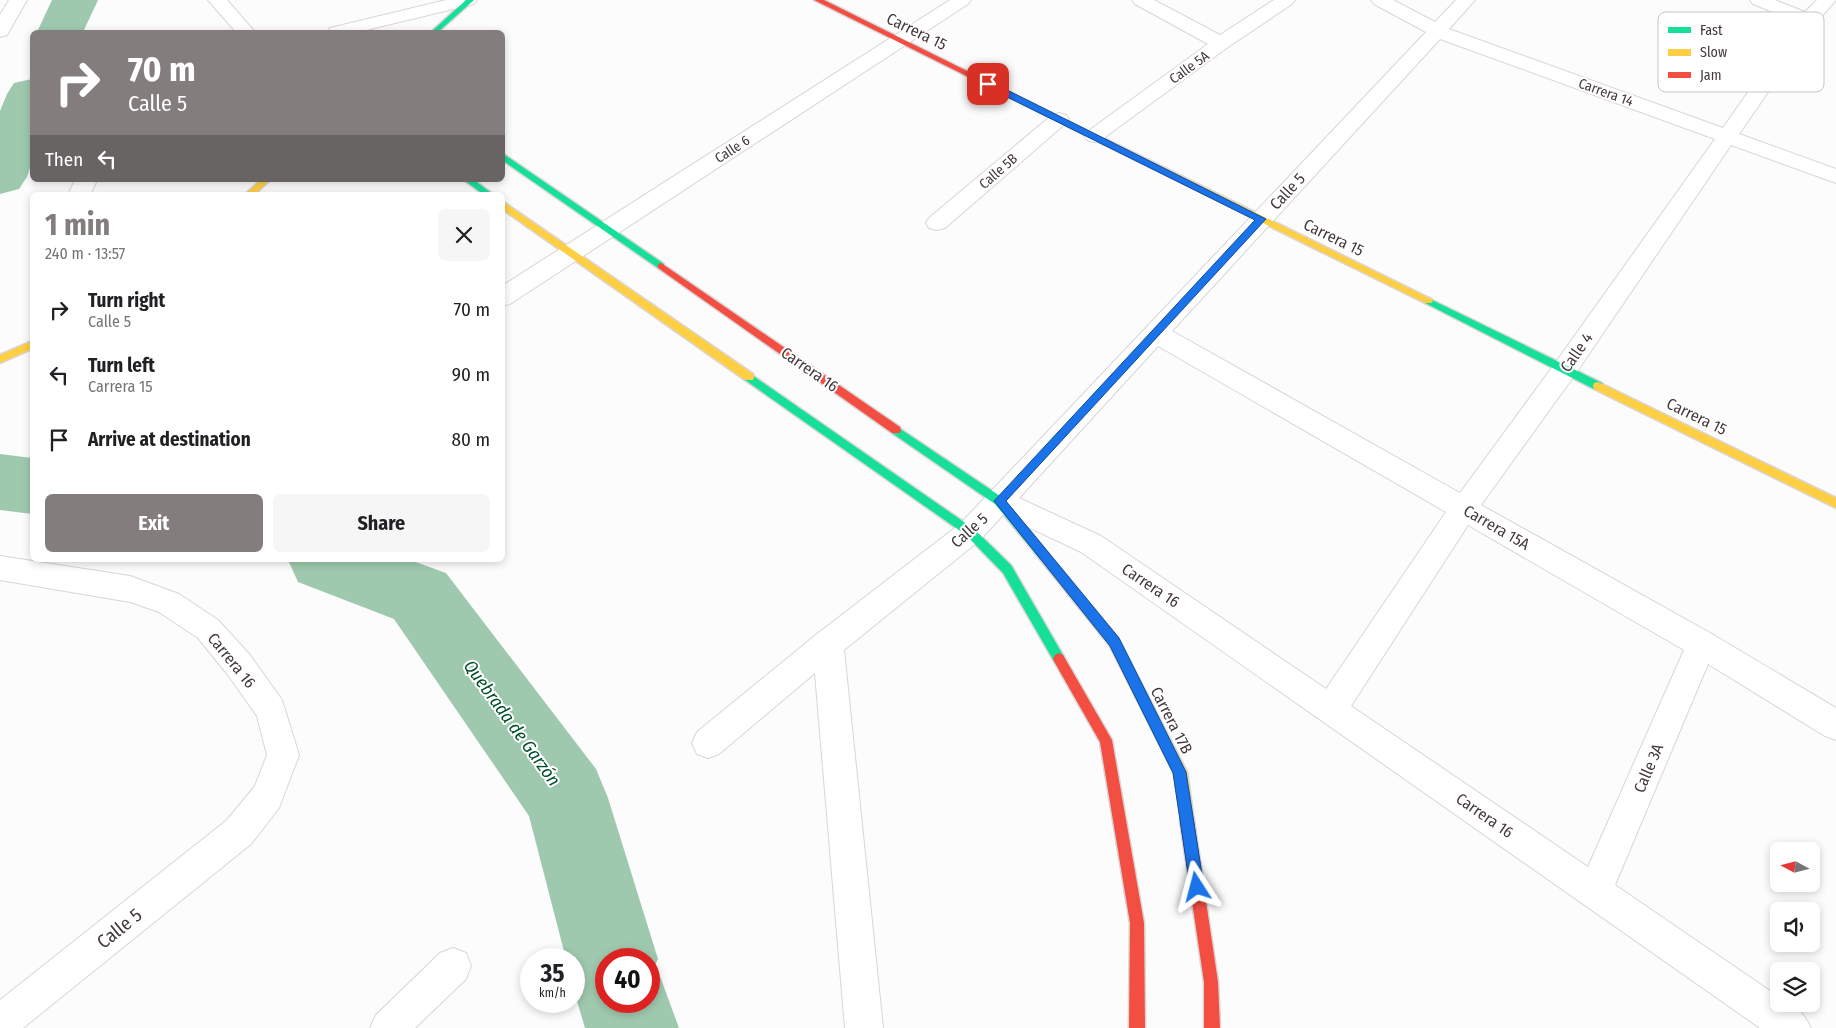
<!DOCTYPE html>
<meta charset="utf-8">
<style>
body{margin:0;font-family:"Fira Sans Condensed",sans-serif;background:#f6f6f6;color:#202124;height:100vh;display:flex;flex-direction:column;font-size:19px;white-space:nowrap}
*{box-sizing:border-box;margin:0}
p{font-size:16px;color:#757577}
.icon{flex:none;width:28px;height:28px;fill:none;stroke:currentColor;stroke-width:2;stroke-linecap:round;stroke-linejoin:round}
.map{position:relative;flex:1;overflow:hidden}
.panel{position:absolute;left:30px;top:192px;width:475px;height:370px;display:flex;flex-direction:column;background:#fff;border-radius:8px;box-shadow:0 2px 8px #0003}
.panel>*{flex:none}
.banner{position:absolute;left:30px;top:30px;width:475px;height:152px;border-radius:8px;box-shadow:0 2px 8px #0003;background:#847d7e;color:#fff;overflow:hidden}
.needle{width:32px;rotate:277deg}
.fabs{position:absolute;left:1770px;top:842px;display:grid;gap:10px}
.fabs a{display:grid;place-items:center;width:50px;height:50px;border-radius:8px;background:#fff;box-shadow:0 2px 8px #0003;font-size:25px}
.speed{position:absolute;left:520px;top:948px;display:flex;gap:10px;font-size:25px;font-weight:700;text-align:center}
.speed>*{display:grid;place-content:center;width:65px;height:65px;border-radius:50%;background:#fff;box-shadow:0 2px 8px #0003;line-height:1}
.speed small{font-size:12px;font-weight:400}
.speed .limit{border:8px solid #d22;background:#fff;color:#111}
.pin{position:absolute;display:grid;place-items:center;width:42px;height:42px;color:#fff;margin:-21px;border-radius:10px;box-shadow:0 2px 8px #0006}
.me{position:absolute;width:55px;margin:-28px;rotate:351deg;stroke-linejoin:round;filter:drop-shadow(0 0 4px #0008)}
.turn{display:flex;align-items:center;gap:18px;height:105px;padding:0 15px;font-size:22px}
.turn .icon{width:65px;height:65px;stroke-width:2.5}
.turn b{display:block;font-size:35px;line-height:42px}
.then{display:flex;align-items:center;height:48px;padding:0 15px;background:#0003;gap:10px;font-size:19px}
.round{display:grid;place-items:center;flex:none;width:52px;height:52px;border-radius:8px;background:#f6f6f6}
.overview{display:flex;align-items:center;justify-content:space-between;height:85px;padding:0 15px}
h1{font-size:30px;font-weight:700;line-height:38px;color:#847d7e}
.action{display:flex;gap:10px;margin-top:auto;padding:10px 15px}
.action a{flex:1;height:58px;border-radius:8px;background:#847d7e;color:#fff;font-size:20px;font-weight:700;line-height:58px;text-align:center}
.action a+a{background:#f6f6f6;color:#202124}
ul{padding:0;list-style:none}
li{display:flex;align-items:center;gap:15px;height:65px;padding:0 15px}
li div{flex:1}
li b{display:block;font-size:19px}
li em{font-style:normal}
.map>svg:first-child{display:block}
.lines{fill:none;stroke-linecap:round;stroke-linejoin:round}
.river{fill:#9fc9ae;fill-rule:evenodd}
.street-casing{stroke:#dad5d6;stroke-width:2}
.fast-casing{stroke:#dad5d6;stroke-width:3}
.slow-casing{stroke:#dad5d6;stroke-width:3}
.jam-casing{stroke:#dad5d6;stroke-width:3}
.street{fill:#fff;fill-rule:evenodd}
.fast{fill:#16e098;fill-rule:evenodd}
.slow{fill:#ffcf43;fill-rule:evenodd}
.jam{fill:#f24e42;fill-rule:evenodd}
.route{fill:#1a73e8;stroke:#114b97}
.labels{text-anchor:middle;stroke-width:4;stroke-linejoin:round;paint-order:stroke}
.far-street-label{font-size:14px;fill:#44383a;stroke:#fff}
.street-label{font-size:16px;fill:#44383a;stroke:#fff}
.water-label{font-size:18px;font-style:italic;fill:#004f2b;stroke:#fff}
.near-street-label{font-size:19px;fill:#44383a;stroke:#fff}
.key{fill:#fff;stroke:#c7c3c4;stroke-width:1}
.key-label{font-size:14px;fill:#44383a}
</style>
<div class="map">
<svg width="1836" height="1028" viewBox="0 0 1836 1028">
<rect width="100%" height="100%" fill="#fcfcfc"/>
<g class="lines">
<!-- river -->
<g class="river">
<path d="M52,0h46l-15,32h-46z"/>
<path d="M32,79v83l-5,15 -8,12 -19,5v-83l7,-17 7,-11z"/>
<path d="M0,454l32,4v56l-32,-4z"/>
<path d="M288,560h122l36,13 150,196 12,29 50,161 -4,8 3,1 22,60h-94l-8,-27 4,-9 -7,-15v-18h-8l-37,-143 -135,-197 -96,-37zM606,959h43v42h-43z"/>
</g>
<!-- street casing -->
<g class="street-casing">
<g id="street">
<path d="M9,0h18l-20,35 -7,2v-22z"/>
<path d="M208,0h19l28,32h-19z"/>
<path d="M446,0h31l-3,4 -116,28h-30l2,-4z"/>
<path d="M950,0h21l-3,4 -458,300 -8,2v-20z"/>
<path d="M1132,0h22l66,35 54,-35h21l-3,4 -64,43 -127,93 -7,2 -7,-2 -3,-4 3,-4 121,-88 -73,-40z"/>
<path d="M1371,0h22l42,22 21,-22h19l-26,29 274,99 74,-106 -44,-18 -3,-4h25l30,12 12,-12h19l-21,24 -76,110 97,35v14l-105,-38 -157,231 -93,129 231,129 124,74v32l-11,-4 -117,-72 -93,221 164,112v7c16,0 25,9 32,24h-51l-679,-476 -78,-37 -23,25 -136,110 39,378h-38l-30,-355 -96,81 -11,4 -11,-4 -5,-11 5,-11 120,-98 143,-110 466,-492 -52,-28zM1440,39l275,100 -159,223 -96,131 -288,-162zM1158,346l288,166 -120,177 -225,-153 -82,-38zM1468,525l216,125 -96,217 -237,-161z"/>
<path d="M1059,113l7,2 3,4 -3,4 -121,105 -8,2 -8,-2 -3,-5 3,-5 123,-103z"/>
<path d="M75,180h22l-7,15h-22z"/>
<path d="M0,556l130,20 49,18 39,26 32,35 32,45 17,55 -20,53 -28,36 -228,184h-23v-28l227,-180 28,-34 12,-31 -10,-39 -29,-41 -30,-37 -39,-26 -29,-10 -130,-22z"/>
<path d="M453,948l13,5 5,13 -5,13 -51,49h-45l6,-13 64,-62z"/>
</g>
</g>
<!-- fast casing -->
<g class="fast-casing">
<g id="fast">
<path d="M466,0h8l-36,32h-7z"/>
<path d="M502,153l162,111v4h-6l-156,-108z"/>
<path d="M464,180h10l20,15h-10z"/>
<path d="M1428,298l174,85 1,3 -1,3h-8l-169,-86 -2,-2 2,-2z"/>
<path d="M749,373l225,156 37,36 52,90 2,4 -2,4 -4,2 -4,-2 -52,-90 -37,-38 -221,-155 -1,-3z"/>
<path d="M896,426l107,72 45,55 2,3 -2,3 -4,2 -4,-2 -45,-55 -103,-71 -1,-3z"/>
</g>
</g>
<!-- slow casing -->
<g class="slow-casing">
<g id="slow">
<path d="M1106,139l325,160 2,2 -2,2h-6l-322,-159 -1,-2z"/>
<path d="M261,180h9l-16,15h-10z"/>
<path d="M502,201l251,173 1,3 -1,3h-8l-243,-171z"/>
<path d="M32,341v8l-32,14v-8z"/>
<path d="M1598,382l238,116v10l-242,-119 -1,-3 1,-3z"/>
<path d="M1044,551l4,2 70,85 69,134 7,49 -2,5 -5,2 -5,-2 -8,-53 -64,-127 -70,-87 -2,-3 2,-3z"/>
</g>
</g>
<!-- jam casing -->
<g class="jam-casing">
<g id="jam">
<path d="M814,0h10l286,142 -4,3 -3,-1z"/>
<path d="M661,263l239,164 1,3 -1,3h-8l-234,-165v-4z"/>
<path d="M1059,653l4,2 49,85 32,183 1,105h-16l1,-105 -30,-181 -45,-79 -2,-4 2,-4z"/>
<path d="M1187,814l5,2 2,5 24,161 2,46h-16v-46l-24,-161 2,-5z"/>
</g>
</g>
<!-- street -->
<use href="#street" class="street"/>
<!-- fast -->
<use href="#fast" class="fast"/>
<!-- slow -->
<use href="#slow" class="slow"/>
<!-- jam -->
<use href="#jam" class="jam"/>
</g>
<!-- route -->
<path class="route" d="M985,82h6l275,137 -260,282 113,137 67,134 18,115 -2,5 -5,2 -5,-2 -2,-5 -17,-114 -63,-127 -116,-145 261,-281 -270,-134z"/>
<g class="labels">
<!-- far-street labels -->
<g class="far-street-label">
<text transform="translate(1189 67) rotate(-36)" y="5">Calle 5A</text>
<text transform="translate(1606 92) rotate(20)" y="5">Carrera 14</text>
<text transform="translate(732 149) rotate(-33)" y="5">Calle 6</text>
<text transform="translate(998 171) rotate(-41)" y="5">Calle 5B</text>
</g>
<!-- street labels -->
<g class="street-label">
<text transform="translate(917 31) rotate(26)" y="6">Carrera 15</text>
<text transform="translate(1287 191) rotate(-47)" y="6">Calle 5</text>
<text transform="translate(1334 237) rotate(26)" y="6">Carrera 15</text>
<text transform="translate(1576 352) rotate(-55)" y="6">Calle 4</text>
<text transform="translate(810 369) rotate(35)" y="6">Carrera 16</text>
<text transform="translate(1697 416) rotate(26)" y="6">Carrera 15</text>
<text transform="translate(1497 527) rotate(30)" y="6">Carrera 15A</text>
<text transform="translate(969 530) rotate(-42)" y="6">Calle 5</text>
<text transform="translate(1151 585) rotate(34)" y="6">Carrera 16</text>
<text transform="translate(232 660) rotate(51)" y="6">Carrera 16</text>
<text transform="translate(1172 720) rotate(63)" y="6">Carrera 17B</text>
<text transform="translate(1648 768) rotate(-67)" y="6">Calle 3A</text>
<text transform="translate(1485 815) rotate(35)" y="6">Carrera 16</text>
</g>
<!-- water labels -->
<g class="water-label">
<text transform="translate(512 723) rotate(54)" y="6">Quebrada de Garzón</text>
</g>
<!-- near-street labels -->
<g class="near-street-label">
<text transform="translate(119 928) rotate(-39)" y="7">Calle 5</text>
</g>
</g>
<!-- legend -->
<rect x="1658" y="12" width="166" height="80" rx="8" class="key"/>
<rect x="1668" y="27" width="23" height="6" fill="#16e098"/>
<rect x="1668" y="49" width="23" height="7" fill="#ffcf43"/>
<rect x="1668" y="72" width="23" height="6" fill="#f24e42"/>
<g class="key-label">
<text x="1700" y="35">Fast</text>
<text x="1700" y="57">Slow</text>
<text x="1700" y="80">Jam</text>
</g>
</svg>
<div class="fabs">
<a><svg class="needle" viewBox="-14 -14 28 28"><path d="M0-13l5 13h-10z" fill="#e53935"/><path d="M0 13l5-13h-10z" fill="#757577"/></svg></a>
<a><svg class="icon" aria-label="sound" viewBox="0 0 24 24"><path d="M4 9h4l5-4v14l-5-4H4zM17 9q2 3 0 6"/></svg></a>
<a><svg class="icon" aria-label="layers" viewBox="0 0 24 24"><path d="M12 4l9 5-9 5-9-5zM3 14l9 5 9-5"/></svg></a>
</div>
<div class="speed"><div>35<small>km/h</small></div><div class="limit">40</div></div>
<div class="pin" style="left:988px;top:84px;background:#d93025"><svg class="icon" aria-label="arrive" viewBox="0 0 24 24"><path d="M6 21V4h12l-3 4 3 4H6"/></svg></div>
<svg class="me" style="left:1197px;top:887px" viewBox="-20 -20 40 40"><path d="M0-17L14 15 0 8-14 15z" fill="#1a73e8" stroke="#fff" stroke-width="4"/></svg>
<div class="banner">
<div class="turn"><svg class="icon" aria-label="right" viewBox="0 0 24 24"><path d="M7 20v-9h11M14 6l5 5-5 5"/></svg><div><b>70 m</b>Calle 5</div></div>
<div class="then">Then<svg class="icon" aria-label="left" viewBox="0 0 24 24"><path d="M17 20v-9H6M10 6l-5 5 5 5"/></svg></div>
</div>
<section class="panel">
<div class="overview"><div><h1>1 min</h1><p>240 m · 13:57</p></div><a class="round"><svg class="icon" aria-label="close" viewBox="0 0 24 24"><path d="M6 6l12 12M18 6L6 18"/></svg></a></div>
<ul>
<li><svg class="icon" aria-label="right" viewBox="0 0 24 24"><path d="M7 20v-9h11M14 6l5 5-5 5"/></svg><div><b>Turn right</b><p>Calle 5</p></div><em>70 m</em></li>
<li><svg class="icon" aria-label="left" viewBox="0 0 24 24"><path d="M17 20v-9H6M10 6l-5 5 5 5"/></svg><div><b>Turn left</b><p>Carrera 15</p></div><em>90 m</em></li>
<li><svg class="icon" aria-label="arrive" viewBox="0 0 24 24"><path d="M6 21V4h12l-3 4 3 4H6"/></svg><div><b>Arrive at destination</b></div><em>80 m</em></li>
</ul>
<div class="action"><a>Exit</a><a>Share</a></div>
</section>
</div>
